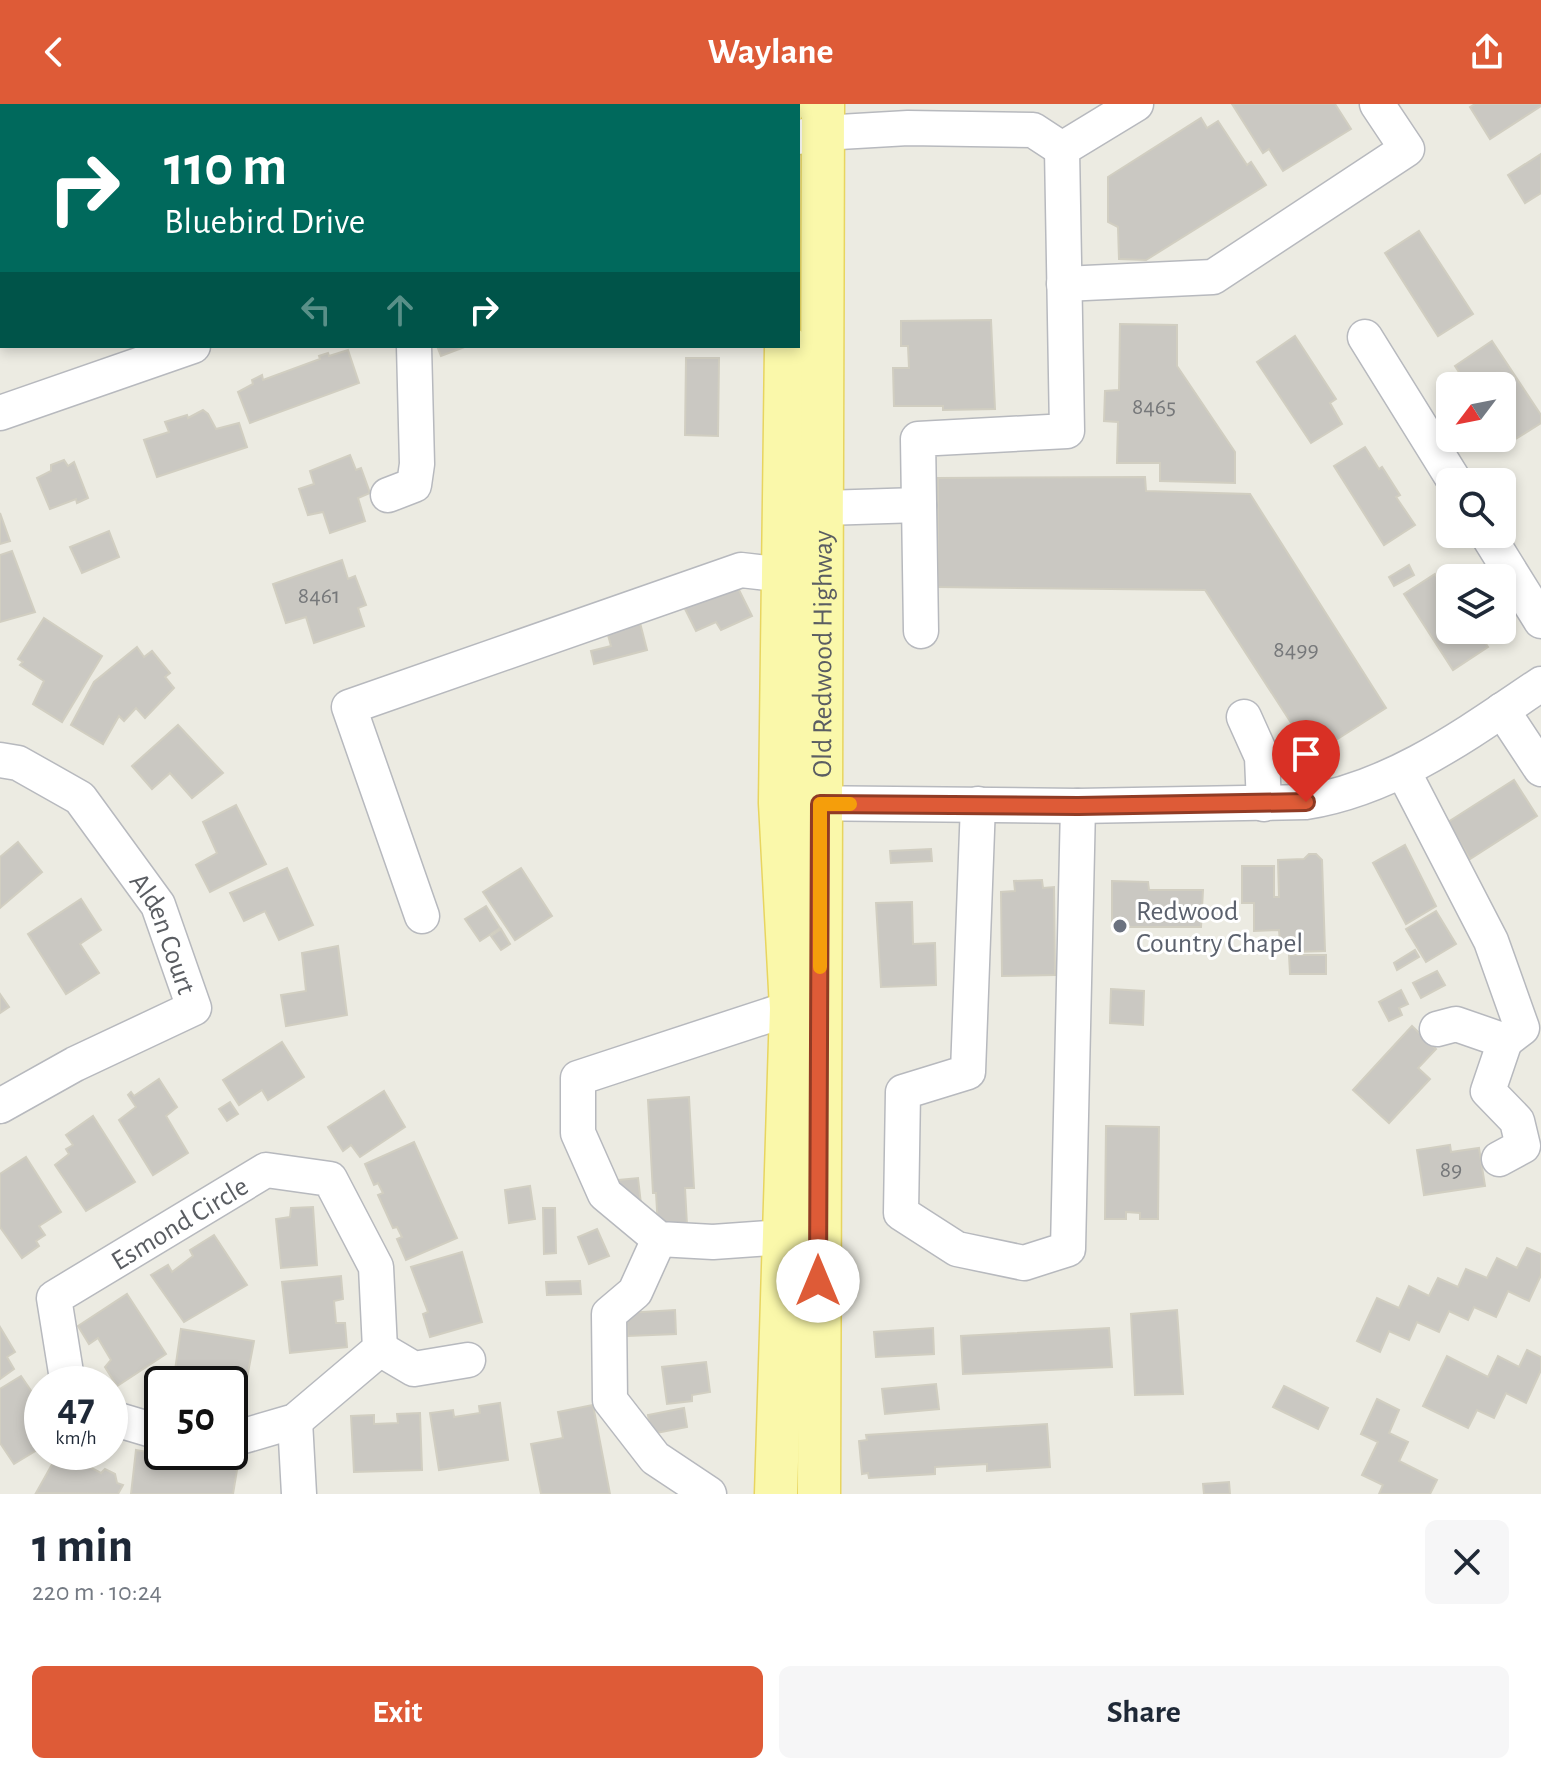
<!DOCTYPE html>
<meta charset="utf-8">
<style>
body{margin:0;font-family:"Alegreya Sans",sans-serif;background:#f6f6f7;color:#1f2937;height:100vh;display:flex;flex-direction:column;font-size:30px;white-space:nowrap}
*{box-sizing:border-box;margin:0}
p{font-size:26px;color:#747a83}
.icon{flex:none;width:44px;height:44px;fill:none;stroke:currentColor;stroke-width:2;stroke-linecap:round;stroke-linejoin:round}
.map{position:relative;height:1390px;overflow:hidden}
.sheet{display:flex;flex-direction:column;background:#fff;flex:1}
.sheet>*{flex:none}
.guide{position:absolute;left:0px;top:0px;width:800px;height:244px;box-shadow:0 4px 12px #0003;background:#00695c;color:#fff;overflow:hidden}
.needle{width:52px;rotate:238deg}
.fabs{position:absolute;left:1436px;top:268px;display:grid;gap:16px}
.fabs a{display:grid;place-items:center;width:80px;height:80px;border-radius:12px;background:#fff;box-shadow:0 4px 12px #0003;font-size:40px}
.speed{position:absolute;left:24px;top:1262px;display:flex;gap:16px;font-size:40px;font-weight:700;text-align:center}
.speed>*{display:grid;place-content:center;width:104px;height:104px;border-radius:50%;background:#fff;box-shadow:0 4px 12px #0003;line-height:1}
.speed small{font-size:20px;font-weight:400}
.speed .limit{border:4px solid #111;border-radius:12px;background:#fff;color:#111}
.pin{position:absolute;display:grid;place-items:center;width:68px;height:68px;color:#fff;margin:-82px -34px;border-radius:50% 50% 50% 0;rotate:-45deg;box-shadow:0 0 8px #0007}
.pin .icon{rotate:45deg}
.me{position:absolute;width:88px;margin:-44px;rotate:0deg;stroke-linejoin:round;filter:drop-shadow(0 0 6px #0008)}
.turn{display:flex;align-items:center;gap:28px;height:168px;padding:0 32px;font-size:36px}
.turn .icon{width:104px;height:104px;stroke-width:2.5}
.turn b{display:block;font-size:56px;line-height:68px}
.lanes{display:flex;align-items:center;height:76px;padding:0 32px;background:#0003;justify-content:center;gap:40px;direction:ltr}
.lanes .off{opacity:.35}
.round{display:grid;place-items:center;flex:none;width:84px;height:84px;border-radius:12px;background:#f6f6f7}
.head{display:flex;align-items:center;justify-content:space-between;height:136px;padding:0 32px}
h1{font-size:48px;font-weight:700;line-height:60px}
.primary-button{display:flex;gap:16px;margin-top:auto;padding:16px 32px}
.primary-button a{flex:1;height:92px;border-radius:12px;background:#de5b37;color:#fff;font-size:32px;font-weight:700;line-height:92px;text-align:center}
.primary-button a+a{background:#f6f6f7;color:#1f2937}
header{display:flex;justify-content:space-between;align-items:center;height:104px;padding:0 32px;background:#de5b37;color:#fff;font-size:36px;font-weight:700}
.map>svg:first-child{display:block}
.building{fill:#cac8c2;stroke:#d1cec1;stroke-width:2}
.lines{fill:none;stroke-linecap:round;stroke-linejoin:round}
.minor-casing{stroke:#b7b9be;stroke-width:37}
.major-casing{stroke:#e8d55f;stroke-width:45}
.path{stroke:#9ac3ab;stroke-width:5;stroke-dasharray:8 4;stroke-linecap:butt}
.minor{stroke:#fff;stroke-width:34}
.major{stroke:#faf8aa;stroke-width:42}
.route-casing{stroke:#903b24;stroke-width:20}
.route{stroke:#de5b37;stroke-width:14}
.slow{stroke:#f59e0b;stroke-width:14}
.worship-dot{fill:#6b7280;stroke:#fff;stroke-width:3}
.labels{text-anchor:middle;stroke-width:6;stroke-linejoin:round;paint-order:stroke}
.number-label{font-size:24px;fill:#76787a}
.street-label{font-size:28px;fill:#5a5d62;stroke:#fff}
.worship-label{font-size:28px;fill:#5b616d;stroke:#fff;text-anchor:start}
</style>
<header><svg class="icon" aria-label="back" viewBox="0 0 24 24"><path d="M15 5l-7 7 7 7"/></svg>Waylane<svg class="icon" aria-label="share" viewBox="0 0 24 24"><path d="M12 15V3M7 8l5-5 5 5M5 13v7h14v-7"/></svg></header>
<div class="map">
<svg width="1541" height="1390" viewBox="0 0 1541 1390">
<rect width="100%" height="100%" fill="#ecebe2"/>
<!-- building -->
<g class="building">
<path d="M486,0h130v2z"/>
<path d="M1232,0h103l16,25 -68,42 -14,-22 -6,4z"/>
<path d="M1475,0h66v2l-51,33 -20,-32z"/>
<path d="M1201,14l6,10 11,-7 29,44 4,-3 15,23 -120,75 -27,-1 -1,-32 -10,-5v-45z"/>
<path d="M1541,50v39l-16,10 -17,-28z"/>
<path d="M1419,127l54,83 -35,22 -53,-83z"/>
<path d="M991,216l4,89 -52,1v-4h-49l-1,-38h16l-1,-22h-7v-25z"/>
<path d="M1120,220l57,1v41l58,86v31l-75,-2v-18h-43l1,-41 -14,-1 1,-30 14,-1z"/>
<path d="M1295,232l41,63 -6,4 12,21 -31,19 -54,-81z"/>
<path d="M1492,237l49,74v8l-27,17 -12,-18v-36h-34l-13,-20z"/>
<path d="M437,242h30l-26,10z"/>
<path d="M348,246l11,33 -109,40 -12,-31 15,-8 -1,-4 10,-5 1,5 57,-21 -1,-3 9,-3 1,3z"/>
<path d="M686,254h33l-1,78 -33,-1z"/>
<path d="M203,306l5,4 8,15 23,-6 8,24 -90,30 -13,-37 25,-8 -4,-10 22,-7 1,3z"/>
<path d="M1365,343l14,22 3,-2 18,28 -4,2 19,28 -31,20 -50,-79z"/>
<path d="M350,351l6,15 5,-2 9,25 -12,5 7,23 -35,12 -7,-21 -15,3 -9,-26 15,-5 -4,-13z"/>
<path d="M64,356l4,6 6,-4 14,36 -11,5 -1,-4 -26,10 -13,-31 14,-7v-6z"/>
<path d="M1145,373l1,14 104,3 136,214 -64,41 -14,-20 -9,6 -94,-145 -267,-3v-109z"/>
<path d="M0,409l10,28 -10,3z"/>
<path d="M109,427l10,26 -37,16 -12,-26z"/>
<path d="M12,447l23,61 -35,10v-67z"/>
<path d="M342,456l6,19 7,-3 11,29 -8,3 6,18 -50,17 -8,-26 -20,6 -13,-39z"/>
<path d="M1409,461l5,10 -20,11 -5,-9z"/>
<path d="M1435,470l15,24v32h27l11,17 -35,23 -49,-76z"/>
<path d="M734,476l18,36 -31,14 -5,-8 -20,9 -12,-24z"/>
<path d="M638,511l9,35 -53,14 -3,-13 20,-5 -6,-22z"/>
<path d="M44,514l58,38 -40,66 -29,-18 11,-23 -24,-16 3,-3 -5,-3z"/>
<path d="M137,543l7,10 8,-6 18,22 -5,4 9,11 -29,30 -9,-10 -12,13 -5,-5 -16,28 -32,-19 23,-43z"/>
<path d="M178,621l45,48 -31,25 -22,-25 -18,16 -20,-23z"/>
<path d="M1514,676l23,36 -67,43 -22,-37z"/>
<path d="M236,701l30,59 -56,28 -14,-27 21,-12 -14,-31z"/>
<path d="M18,738l24,30 -42,36v-51z"/>
<path d="M1405,741l31,61 -30,18 -33,-61z"/>
<path d="M931,745l1,12 -41,2 -1,-12z"/>
<path d="M1309,750h7l6,6 3,91 -32,1v-10l-13,1 -1,-13 -25,1v-28h-12v-37h32v31h5l-1,-37 26,-1z"/>
<path d="M287,764l26,57 -34,15 -14,-29 -21,10 -14,-28z"/>
<path d="M521,764l31,48 -37,24 -32,-48z"/>
<path d="M1042,776l1,8 11,-1 1,88 -53,1 -1,-84 14,-1 -1,-10z"/>
<path d="M1112,777l36,1 1,8h54l-2,37h-89z"/>
<path d="M81,795l20,31 -21,14 19,29 -33,21 -38,-60z"/>
<path d="M912,798l1,42 22,-1 1,42 -55,2 -5,-84z"/>
<path d="M486,802l14,22 -20,13 -15,-22z"/>
<path d="M1436,807l20,33 -30,18 -20,-33z"/>
<path d="M501,825l9,15 -9,6 -10,-14z"/>
<path d="M338,842l9,69 -61,11 -5,-31 25,-4 -4,-38z"/>
<path d="M1415,846l4,7 -22,13 -3,-7z"/>
<path d="M1289,851h37v19h-36z"/>
<path d="M1437,867l8,14 -24,13 -8,-15z"/>
<path d="M1111,885l33,2 -1,34 -33,-2z"/>
<path d="M1401,886l7,14 -9,4 3,7 -13,6 -10,-19z"/>
<path d="M0,890l9,13 -9,6z"/>
<path d="M1412,922l24,23 -18,19 12,11 -41,44 -36,-33z"/>
<path d="M282,938l22,35 -36,23 -6,-10 -23,15 -16,-25z"/>
<path d="M159,975l18,28 -11,9 22,37 -35,22 -34,-55 17,-13 -8,-12 3,-3 3,4z"/>
<path d="M384,987l21,36 -45,30 -9,-12 -8,6 -15,-24z"/>
<path d="M689,993l5,91h-9l2,37 -29,2 -2,-34h-3l-5,-93z"/>
<path d="M230,998l8,12 -11,7 -8,-12z"/>
<path d="M93,1012l42,66 -49,29 -31,-46 14,-11 -3,-5 7,-4 -7,-10z"/>
<path d="M1106,1022l53,1 -1,92h-18v-6l-14,-1v7h-21z"/>
<path d="M414,1038l43,96 -51,22 -9,-21 5,-2 -5,-10 -4,1 -15,-33 5,-2 -5,-10 -4,2 -9,-21z"/>
<path d="M1450,1041l1,7 28,-4 6,38 -61,9 -7,-45z"/>
<path d="M26,1053l35,55 -22,14 6,9 -9,6 3,5 -17,12 -22,-31v-53z"/>
<path d="M638,1074l3,26 -19,2 -3,-26z"/>
<path d="M530,1082l5,33 -26,4 -4,-33z"/>
<path d="M313,1103l4,58 -36,3 -5,-49 14,-2 1,-9z"/>
<path d="M543,1104h12l1,45 -12,1z"/>
<path d="M597,1125l12,27 -20,8 -11,-27z"/>
<path d="M214,1131l33,50 -63,37 -33,-47 17,-10 4,7 21,-16 -3,-6z"/>
<path d="M1527,1144l14,6v21l-12,26 -21,-10 -12,26 -22,-10 -6,13 -19,-9 -10,21 -22,-10 -8,18 -20,-9 -9,21 -23,-11 20,-43 22,10 10,-22 20,10 9,-18 20,9 8,-18 21,9 10,-20 20,10z"/>
<path d="M462,1148l20,70 -52,15 -7,-23 5,-2 -17,-45z"/>
<path d="M341,1172l2,23 -9,2 2,22h9l2,24 -57,6 -8,-71z"/>
<path d="M580,1177l1,13 -34,1 -1,-13z"/>
<path d="M127,1190l39,60 -49,32 -12,-19 6,-7 -13,-22 -9,6 -11,-18z"/>
<path d="M675,1206l1,24 -48,2 -2,-23z"/>
<path d="M1177,1206l6,84 -48,1 -4,-81z"/>
<path d="M0,1223l15,25 -8,5 7,12 -14,10z"/>
<path d="M933,1224l1,26 -58,3 -2,-25z"/>
<path d="M1109,1224l3,39 -149,7 -2,-38z"/>
<path d="M181,1225l73,12 -11,58 -13,-3v-12l-32,-3v3h-25z"/>
<path d="M1527,1246l14,7v13l-15,33 -20,-10 -12,25 -17,-8 -9,18 -45,-22 24,-50 41,21 10,-21 21,11z"/>
<path d="M706,1258l4,30 -18,3v6l-25,3 -5,-37z"/>
<path d="M21,1272l13,19 -6,4 14,20v28l-28,17 -14,-21v-54z"/>
<path d="M936,1280l3,25 -54,5 -3,-25z"/>
<path d="M1284,1282l44,22 -10,21 -45,-22z"/>
<path d="M1377,1295l22,11 -10,23 19,9 -9,19 38,19 -7,14h-51l4,-9 -21,-10 16,-33 -17,-8z"/>
<path d="M500,1299l8,57 -69,10 -9,-57 23,-3 1,7 26,-4 -1,-7z"/>
<path d="M593,1301l17,89h-69l-10,-50 32,-6 -5,-26z"/>
<path d="M684,1304l3,19 -36,7 -3,-19z"/>
<path d="M420,1309l2,57 -68,2 -3,-56 23,-1v9l24,-1 -1,-9z"/>
<path d="M1047,1320l3,43 -63,4v-7l-52,3v7l-66,4 -1,-5 -6,1 -3,-33 8,-1 -1,-5z"/>
<path d="M136,1346l23,4 -1,6 9,3 1,-6 34,5 -1,5 12,1v-5l24,7 -4,24h-102z"/>
<path d="M59,1348h14l9,4 -2,6 21,11 4,-4 10,5 2,9 6,2 -5,9 -82,-1z"/>
<path d="M1229,1378l1,12h-26l-1,-10z"/>
</g>
<g class="lines">
<!-- minor casing -->
<g class="minor-casing">
<g id="minor">
<path d="M387,0l1,2"/>
<path d="M798,33l24,-4 86,-5 125,2 29,19"/>
<path d="M1064,180l149,-7 194,-128 -30,-45"/>
<path d="M1365,233l90,145"/>
<path d="M0,309l193,-67"/>
<path d="M388,391l26,-10 3,-21 -3,-118"/>
<path d="M824,404l95,-3"/>
<path d="M1487,430l54,87"/>
<path d="M921,527l-3,-192 149,-8 -5,-282 74,-45"/>
<path d="M1502,606l39,59"/>
<path d="M1244,613l18,40 2,47"/>
<path id="s1" d="M0,656l18,3 62,35 78,107 36,103 -119,56 -75,42"/>
<path d="M1403,667l88,170 31,87 -17,13 -49,-17 -19,5"/>
<path d="M796,699l282,3 228,-4c88,-14 162,-69 235,-118"/>
<path d="M978,700l-10,268 -65,20 -2,121 56,36 67,14 44,-14 10,-443"/>
<path d="M422,812l-73,-209 392,-137 42,5"/>
<path d="M1499,1055l24,-13 -6,-25 -29,-30 17,-50"/>
<path d="M784,1133l-71,5 -54,-3 -54,-45 -27,-61v-55l213,-70"/>
<path d="M659,1135l-24,53 -26,22 1,86 45,58 54,36"/>
<path d="M380,1245l34,20 54,-9"/>
<path id="s2" d="M73,1280l-6,-5 -13,-81 212,-128 64,9 46,88 4,82 -85,72 -65,19"/>
<path d="M110,1311l5,4 47,14"/>
<path d="M295,1317l4,73"/>
</g>
</g>
<!-- major casing -->
<g class="major-casing">
<g id="major">
<path d="M784,2v-2"/>
<path d="M776,1390l15,-486 -11,-205 6,-457"/>
<path id="s3" d="M819,1390l4,-1390"/>
</g>
</g>
<!-- path -->
<path class="path" d="M645,0v2"/>
<!-- minor -->
<use href="#minor" class="minor"/>
<!-- major -->
<use href="#major" class="major"/>
</g>
<g class="lines">
<!-- route casing -->
<g class="route-casing">
<path id="route" d="M818,1177l2,-477 258,2 228,-4"/>
</g>
<!-- route -->
<use href="#route" class="route"/>
<!-- slow -->
<path class="slow" d="M820,863v-163h30"/>
</g>
<!-- markers -->
<circle class="worship-dot" cx="1120" cy="822" r="8"/>
<g class="labels">
<!-- number labels -->
<g class="number-label">
<text x="1154" y="310">8465</text>
<text x="319" y="499">8461</text>
<text x="1296" y="553">8499</text>
<text x="1451" y="1073">89</text>
</g>
<!-- street labels -->
<g class="street-label">
<text dy="10" stroke="none"><textPath href="#s3" startOffset="840">Old Redwood Highway</textPath></text>
<text dy="10" stroke="none"><textPath href="#s1" startOffset="250">Alden Court</textPath></text>
<text dy="10" stroke="none"><textPath href="#s2" startOffset="236">Esmond Circle</textPath></text>
</g>
<!-- worship labels -->
<g class="worship-label">
<text x="1136" y="816">Redwood<tspan x="1136" dy="32">Country Chapel</tspan></text>
</g>
</g>
</svg>
<div class="fabs">
<a><svg class="needle" viewBox="-14 -14 28 28"><path d="M0-13l5 13h-10z" fill="#e53935"/><path d="M0 13l5-13h-10z" fill="#747a83"/></svg></a>
<a><svg class="icon" aria-label="search" viewBox="0 0 24 24"><circle cx="10" cy="10" r="6"/><path d="M15 15l6 6"/></svg></a>
<a><svg class="icon" aria-label="layers" viewBox="0 0 24 24"><path d="M12 4l9 5-9 5-9-5zM3 14l9 5 9-5"/></svg></a>
</div>
<div class="speed"><div>47<small>km/h</small></div><div class="limit">50</div></div>
<div class="pin" style="left:1306px;top:698px;background:#d93025"><svg class="icon" aria-label="arrive" viewBox="0 0 24 24"><path d="M6 21V4h12l-3 4 3 4H6"/></svg></div>
<svg class="me" style="left:818px;top:1177px" viewBox="-20 -20 40 40"><circle r="19" fill="#fff"/><path d="M0-13L10 11 0 6-10 11z" fill="#de5b37"/></svg>
<div class="guide">
<div class="turn"><svg class="icon" aria-label="right" viewBox="0 0 24 24"><path d="M7 20v-9h11M14 6l5 5-5 5"/></svg><div><b>110 m</b>Bluebird Drive</div></div>
<div class="lanes"><svg class="icon off" aria-label="left" viewBox="0 0 24 24"><path d="M17 20v-9H6M10 6l-5 5 5 5"/></svg><svg class="icon off" aria-label="ahead" viewBox="0 0 24 24"><path d="M12 20V5M6 11l6-6 6 6"/></svg><svg class="icon" aria-label="right" viewBox="0 0 24 24"><path d="M7 20v-9h11M14 6l5 5-5 5"/></svg></div>
</div>
</div>
<section class="sheet">
<div class="head"><div><h1>1 min</h1><p>220 m · 10:24</p></div><a class="round"><svg class="icon" aria-label="close" viewBox="0 0 24 24"><path d="M6 6l12 12M18 6L6 18"/></svg></a></div>
<div class="primary-button"><a>Exit</a><a>Share</a></div>
</section>
